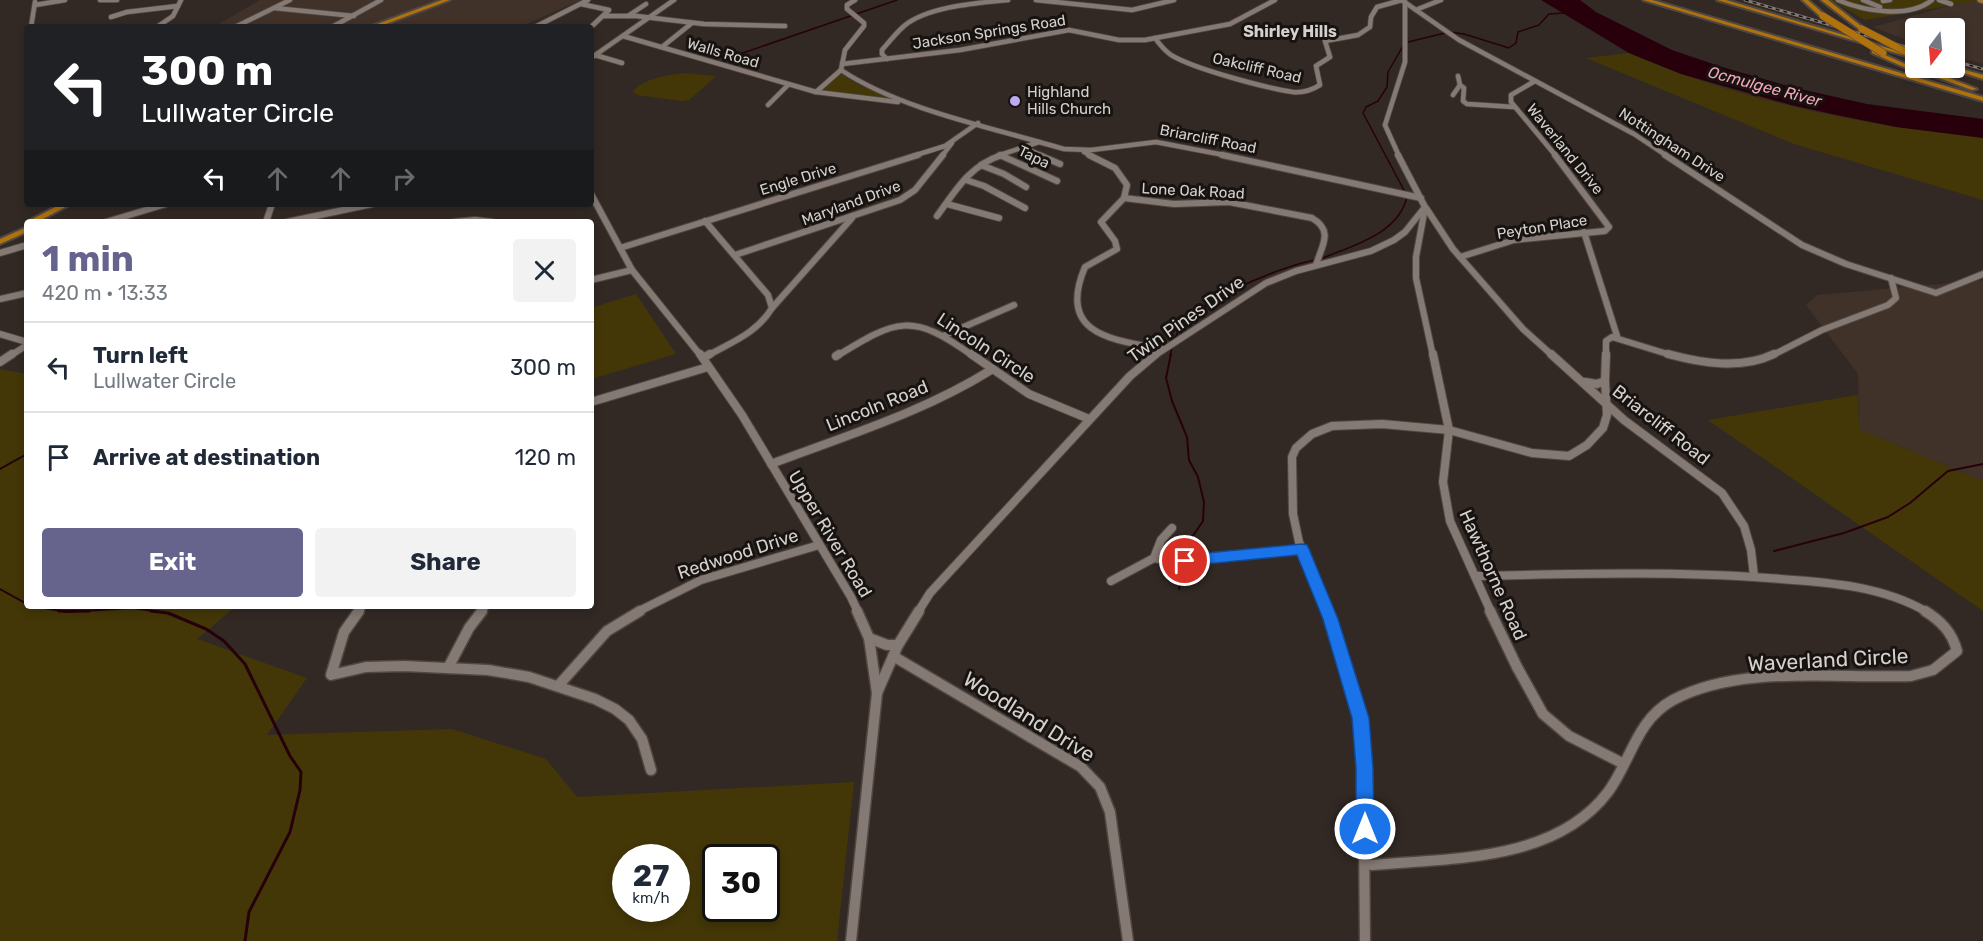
<!DOCTYPE html>
<meta charset="utf-8">
<style>
body{margin:0;font-family:Rubik,sans-serif;background:#f2f2f3;color:#1f2937;height:100vh;display:flex;flex-direction:column;font-size:22px;white-space:nowrap}
*{box-sizing:border-box;margin:0}
p{font-size:20px;color:#747a83}
.icon{flex:none;width:33px;height:33px;fill:none;stroke:currentColor;stroke-width:2;stroke-linecap:round;stroke-linejoin:round}
.map{position:relative;flex:1;overflow:hidden}
.side{position:absolute;left:24px;top:219px;width:570px;height:390px;display:flex;flex-direction:column;background:#fff;border-radius:6px;box-shadow:0 3px 9px #0003}
.side>*{flex:none}
.banner{position:absolute;left:24px;top:24px;width:570px;height:183px;border-radius:6px;box-shadow:0 3px 9px #0003;background:#202124;color:#fff;overflow:hidden}
.needle{width:39px;rotate:196deg}
.tools{position:absolute;left:1905px;top:18px;display:grid;gap:12px}
.tools a{display:grid;place-items:center;width:60px;height:60px;border-radius:6px;background:#fff;box-shadow:0 3px 9px #0003;font-size:30px}
.speed{position:absolute;left:612px;top:844px;display:flex;gap:12px;font-size:30px;font-weight:700;text-align:center}
.speed>*{display:grid;place-content:center;width:78px;height:78px;border-radius:50%;background:#fff;box-shadow:0 3px 9px #0003;line-height:1}
.speed small{font-size:15px;font-weight:400}
.speed .limit{border:3px solid #111;border-radius:9px;background:#fff;color:#111}
.pin{position:absolute;display:grid;place-items:center;width:51px;height:51px;color:#fff;margin:-26px;border:3px solid #fff;border-radius:50%;box-shadow:0 2px 6px #0007}
.me{position:absolute;width:66px;margin:-33px;rotate:0deg;stroke-linejoin:round;filter:drop-shadow(0 0 4px #0008)}
.turn{display:flex;align-items:center;gap:21px;height:126px;padding:0 18px;font-size:27px}
.turn .icon{width:78px;height:78px;stroke-width:2.5}
.turn b{display:block;font-size:42px;line-height:51px}
.lanes{display:flex;align-items:center;height:57px;padding:0 18px;background:#0003;justify-content:center;gap:30px;direction:ltr}
.lanes .off{opacity:.35}
.round{display:grid;place-items:center;flex:none;width:63px;height:63px;border-radius:6px;background:#f2f2f3}
.headline{display:flex;align-items:center;justify-content:space-between;height:102px;padding:0 18px}
h1{font-size:36px;font-weight:700;line-height:45px;color:#66638c}
.button{display:flex;gap:12px;margin-top:auto;padding:12px 18px}
.button a{flex:1;height:69px;border-radius:6px;background:#66638c;color:#fff;font-size:24px;font-weight:700;line-height:69px;text-align:center}
.button a+a{background:#f2f2f3;color:#1f2937}
ul{padding:0;list-style:none}
li{display:flex;align-items:center;gap:18px;height:90px;padding:0 18px;border-top:2px solid #e0e1e3}
li div{flex:1}
li b{display:block;font-size:22px}
li em{font-style:normal}
.map>svg:first-child{display:block}
.built{fill:#403129}
.green{fill:#433708;fill-rule:evenodd}
.water{fill:#27000c}
.lines{fill:none;stroke-linecap:round;stroke-linejoin:round}
.stream-far2{stroke:#27000c;stroke-width:1.5}
.stream-far1{stroke:#27000c;stroke-width:2}
.stream{stroke:#27000c;stroke-width:3}
.minor-far3-casing{stroke:#4f4743;stroke-width:6}
.minor-far2-casing{stroke:#4f4743;stroke-width:8}
.minor-far1-casing{stroke:#4f4743;stroke-width:10}
.minor-casing{stroke:#4f4743;stroke-width:13}
.major-casing{stroke:#4f4743;stroke-width:7}
.highway-casing{stroke:#4f4743;stroke-width:4}
.minor-far3{stroke:#847973;stroke-width:4.5}
.minor-far2{stroke:#847973;stroke-width:6}
.minor-far1{stroke:#847973;stroke-width:8}
.minor{stroke:#847973;stroke-width:10}
.major{stroke:#9e7536;stroke-width:5}
.highway{fill:#af720d;fill-rule:evenodd}
.rail-casing{stroke:#817975;stroke-width:3}
.rail{stroke:#171311;stroke-width:1.5;stroke-dasharray:4;stroke-linecap:butt}
.highway-bridge-casing{stroke:#4f4743;stroke-width:8;stroke-linecap:butt}
.highway-bridge{stroke:#af720d;stroke-width:7}
.route{fill:#1a73e8;stroke:#114b97;stroke-width:1.5}
.poi-dot{fill:#bcaaf5;stroke:#171311;stroke-width:2}
.labels{text-anchor:middle;stroke-width:6;stroke-linejoin:round;paint-order:stroke}
.far-street-label{font-size:15px;fill:#d6d0cd;stroke:#171311}
.far-poi-label{font-size:15px;fill:#d6d0cd;stroke:#171311;text-anchor:start}
.far-neighbourhood-label{font-size:16px;font-weight:bold;fill:#d6d0cd;stroke:#171311}
.far-water-label{font-size:16px;font-style:italic;fill:#f2a6b9;stroke:#171311}
.street-label{font-size:18px;fill:#d6d0cd;stroke:#171311}
.near-street-label{font-size:21px;fill:#d6d0cd;stroke:#171311}
</style>
<div class="map">
<svg width="1983" height="941" viewBox="0 0 1983 941">
<rect width="100%" height="100%" fill="#322924"/>
<!-- built -->
<g class="built">
<path d="M260,0h321l-61,27h-306z"/>
<path d="M1970,0h13v64l-28,-8 -1,-28h-38l-1,15 -42,-16z"/>
<path d="M1983,280v201l-124,-52 -1,-55 -52,-69 11,-10z"/>
</g>
<!-- green -->
<g class="green">
<path d="M1830,0h144l3,1 -112,19z"/>
<path d="M1629,53c81,36 180,60 268,74 29,4 57,7 86,11v62l-189,-56 -208,-86z"/>
<path d="M686,73l30,3 -27,24 -7,1 -45,-6 -4,-4c14,-14 35,-16 53,-18z"/>
<path d="M841,74l20,12 33,13 -72,-9z"/>
<path d="M636,294l40,60 -85,25v-71z"/>
<path d="M0,369l27,5v232h209l-39,33 110,39 -40,57 185,-6 94,30 31,38 277,-15 -17,159h-837zM626,858h50v51h-50zM716,858h50v51h-50z"/>
<path d="M1858,395l1,34 124,52v130l-275,-191z"/>
</g>
<!-- water -->
<path class="water" d="M1541,0h39l16,12 76,38 50,17 69,20 76,17 116,15v19l-87,-11 -64,-13 -41,-9 -110,-31 -52,-21z"/>
<g class="lines">
<!-- stream-far2 -->
<g class="stream-far2">
<path d="M1449,32l15,2 45,14 7,-5 2,-11 21,-7 10,-11 15,-1"/>
<path d="M1408,42l37,-9"/>
<path d="M1403,46l-15,26 -1,15 -9,14 -12,6 -3,6 43,81"/>
<path d="M734,56l163,-56"/>
<path d="M1323,258c31,-13 77,-25 84,-62"/>
<path d="M1175,338c14,-36 103,-70 139,-78"/>
<path d="M1170,356l2,-9"/>
</g>
<!-- stream-far1 -->
<g class="stream-far1">
<path d="M1171,354l-5,24 6,23 15,36 2,23 9,17 6,25 -1,19 -15,22 -2,14"/>
<path d="M0,469l27,-15"/>
<path d="M1774,551l70,-18 44,-16 22,-14 38,-32 35,-7"/>
<path d="M0,589l27,15"/>
<path d="M1179,589l6,-24"/>
<path d="M33,606l34,6 65,-4 30,4"/>
</g>
<!-- stream -->
<g class="stream">
<path d="M59,611h30"/>
<path d="M151,611l17,2 38,16 18,12 21,23 45,92 11,16 -1,18 -10,42 -41,80 -4,29"/>
</g>
<!-- minor-far3 casing -->
<g class="minor-far3-casing">
<g id="minor-far3">
<path d="M100,0h17"/>
<path d="M855,0l-8,5v4l17,14v3l-19,24 -4,20c60,40 153,58 223,79l27,1 65,-8 73,14"/>
<path d="M1036,0l96,10 42,-10"/>
<path d="M1838,0c25,11 71,19 94,0"/>
<path d="M1863,0l17,7"/>
<path d="M1939,0l12,4"/>
<path d="M1403,1l56,39 175,94 33,22"/>
<path d="M1883,1l7,-1"/>
<path d="M581,4l28,6 -18,17"/>
<path d="M35,5l30,-5"/>
<path d="M274,8l80,8"/>
<path d="M1418,9l23,-9"/>
<path d="M604,16h32l68,8 81,2"/>
<path d="M628,16l18,-12"/>
<path d="M111,17l16,-5 51,-6"/>
<path d="M31,27l4,-25"/>
<path d="M157,27l16,-11 8,-16"/>
<path d="M235,27l55,-27"/>
<path d="M332,27l49,-27"/>
<path d="M535,27l53,-27"/>
<path d="M623,36l193,56 82,10"/>
<path d="M1155,38c5,7 9,12 16,17 23,14 95,33 122,37 10,1 19,-2 27,-7l-4,-19 14,-9 -5,-16 33,-6 12,-8 1,-10 6,-10 25,-7"/>
<path d="M662,47l30,-24"/>
<path d="M595,55l27,8"/>
<path d="M591,58l83,-58"/>
<path d="M887,59l-5,-5v-4c7,-8 14,-17 22,-24 24,-20 74,-23 104,-26"/>
<path d="M842,64l118,-14 109,-20 50,10h26l85,-16 45,-24"/>
<path d="M1458,76l2,9 4,3 -1,13 4,3 47,3"/>
<path d="M1535,81l-24,14v7l45,54"/>
<path d="M816,92l25,-22"/>
<path d="M1453,95l7,-10"/>
<path d="M768,105l20,-20"/>
<path d="M1025,148l18,8"/>
<path d="M1084,152l8,4"/>
<path d="M1000,155l2,1"/>
<path d="M913,156l32,-10 33,-23"/>
<path d="M942,156l10,-13"/>
<path d="M997,156l42,-14"/>
<path d="M1399,156l-14,-31 20,-63v-60"/>
</g>
</g>
<!-- minor-far2 casing -->
<g class="minor-far2-casing">
<g id="minor-far2">
<path d="M1000,155l57,26"/>
<path d="M1039,155l21,9"/>
<path d="M1089,155l26,13 12,17 -3,13 -23,24 14,19 2,8 -32,18c-29,68 28,73 77,82"/>
<path d="M1222,155l199,43"/>
<path d="M1665,155l137,90 44,19 90,29 47,-19"/>
<path d="M981,165l23,9 22,13"/>
<path d="M966,180l18,6 41,22"/>
<path d="M591,194l41,76 69,86"/>
<path d="M1124,198l50,6 55,-2 83,16c22,13 10,27 4,47"/>
<path d="M947,204l52,14"/>
<path d="M1425,208l-9,49v21l17,78"/>
<path d="M1426,208l27,41 70,80 30,27"/>
<path d="M937,216c19,-26 33,-51 65,-61"/>
<path d="M705,221l63,74 4,13c-15,25 -40,34 -65,48"/>
<path d="M106,222l60,-18"/>
<path d="M266,222l6,-18"/>
<path d="M287,222l85,-18"/>
<path d="M454,222l21,-2 17,2"/>
<path d="M1584,232l33,104"/>
<path d="M620,248l298,-93"/>
<path d="M0,253l27,-8"/>
<path d="M735,255l165,-55 15,-10 28,-35"/>
<path d="M1460,257l54,-17 91,-9 4,-4 -54,-72"/>
<path d="M591,280l41,-10"/>
<path d="M0,299l27,-6"/>
<path d="M772,308l80,-90"/>
<path d="M0,334l27,8"/>
<path d="M943,336l71,-31"/>
<path d="M10,356l17,-11"/>
<path d="M837,356c60,-37 75,-44 136,0"/>
<path d="M1154,356l112,-73 30,-12 75,-20 23,-11 11,-8 20,-25 -27,-52"/>
<path d="M1606,356v-15l6,-4 62,19"/>
<path d="M1771,356l51,-26 66,-25 8,-7 -5,-20"/>
</g>
</g>
<!-- minor-far1 casing -->
<g class="minor-far1-casing">
<g id="minor-far1">
<path d="M700,354l42,61 109,182 7,15"/>
<path d="M971,354l58,40 60,25"/>
<path d="M1433,354l16,76 -6,52 7,39 41,91"/>
<path d="M1551,354l73,66 98,73 22,33 7,24 3,26"/>
<path d="M1668,354c33,9 73,16 106,0"/>
<path d="M836,356l3,-2"/>
<path d="M703,358l7,-4"/>
<path d="M0,362l12,-8"/>
<path d="M1585,382l12,2 8,-3 1,-27"/>
<path d="M591,402l117,-35"/>
<path d="M771,464c74,-28 153,-52 220,-94"/>
<path d="M1154,558l7,-18 11,-12"/>
<path d="M1475,576c98,-2 195,-5 293,2 54,4 111,6 159,34"/>
<path d="M1111,581l43,-23 16,3 30,-1 102,-11"/>
<path d="M358,612l4,-6"/>
<path d="M481,612l4,-6"/>
<path d="M637,612l64,-32 118,-35"/>
<path d="M918,612l12,-19 200,-217 26,-22"/>
<path d="M1327,612l-28,-70 -6,-28 -1,-57 4,-9 16,-14 20,-8 50,-2 67,6 83,23 37,3 18,-11 16,-17 4,-13 -2,-34"/>
</g>
</g>
<!-- minor casing -->
<g class="minor-casing">
<g id="minor">
<path d="M359,611l-15,21 -13,43 35,-8 38,-1 84,4 41,7 66,22 20,10 14,11 13,19 9,31"/>
<path d="M1327,611l36,121 2,209"/>
<path d="M1490,611l27,56 26,47 26,22 53,27"/>
<path d="M869,638l18,7h11"/>
<path d="M893,656l188,111 19,20 10,25 18,129"/>
<path d="M448,668l21,-40 13,-17"/>
<path d="M558,686l49,-55 33,-20"/>
<path d="M877,693l21,-48 21,-34"/>
<path d="M1365,863l7,2c79,-7 183,-3 236,-73 23,-31 28,-72 65,-92 67,-36 164,-21 238,-24l22,-6 24,-19c-5,-19 -16,-30 -32,-40"/>
<path d="M851,941l26,-248 -8,-55 -12,-27"/>
</g>
</g>
<!-- major casing -->
<g class="major-casing">
<path id="major" d="M1980,0l3,1"/>
</g>
<!-- highway casing -->
<g class="highway-casing">
<g id="highway">
<path d="M442,0h8l-72,27h-9z"/>
<path d="M1643,0h9l331,97v4z"/>
<path d="M1717,0h9l189,56 -5,1z"/>
<path d="M1802,0h6l17,15v2h-4z"/>
<path d="M1821,0h7l37,29 -5,1z"/>
<path d="M1872,51h4l43,19 1,-2h4l53,21 -5,1 -44,-16v2h-4l-52,-23z"/>
<path d="M1954,67l29,8v4l-35,-11z"/>
<path d="M61,204h10l-34,18h-10z"/>
<path d="M27,227v5l-27,12v-5z"/>
</g>
</g>
<!-- minor-far3 -->
<use href="#minor-far3" class="minor-far3"/>
<!-- minor-far2 -->
<use href="#minor-far2" class="minor-far2"/>
<!-- minor-far1 -->
<use href="#minor-far1" class="minor-far1"/>
<!-- minor -->
<use href="#minor" class="minor"/>
<!-- major -->
<use href="#major" class="major"/>
<!-- highway -->
<use href="#highway" class="highway"/>
<!-- rail casing -->
<g class="rail-casing">
<g id="rail">
<path d="M1745,0l171,50"/>
<path d="M1954,61l29,8"/>
</g>
</g>
<!-- rail -->
<use href="#rail" class="rail"/>
<!-- highway-bridge casing -->
<g class="highway-bridge-casing">
<g id="highway-bridge">
<path d="M1823,16l60,37"/>
<path d="M1862,29l54,28"/>
</g>
</g>
<!-- highway-bridge -->
<use href="#highway-bridge" class="highway-bridge"/>
</g>
<!-- route -->
<path class="route" d="M1302,544l5,1 2,4 29,70 31,99 4,50 1,61 -2,6 -7,2 -7,-2 -2,-6v-61l-4,-50 -29,-99 -26,-64 -112,11 -5,-2 -2,-3 2,-4 5,-2z"/>
<!-- markers -->
<circle class="poi-dot" cx="1015" cy="101" r="6"/>
<g class="labels">
<!-- far-street labels -->
<g class="far-street-label">
<text transform="translate(989 32) rotate(-9)" y="5">Jackson Springs Road</text>
<text transform="translate(723 53) rotate(16)" y="5">Walls Road</text>
<text transform="translate(1257 68) rotate(13)" y="5">Oakcliff Road</text>
<text transform="translate(1208 139) rotate(11)" y="5">Briarcliff Road</text>
<text transform="translate(1672 145) rotate(33)" y="5">Nottingham Drive</text>
<text transform="translate(1565 149) rotate(51)" y="5">Waverland Drive</text>
<text transform="translate(1034 157) rotate(26)" y="5">Tapa</text>
<text transform="translate(798 179) rotate(-17)" y="5">Engle Drive</text>
<text transform="translate(1193 191) rotate(3)" y="5">Lone Oak Road</text>
<text transform="translate(851 203) rotate(-20)" y="5">Maryland Drive</text>
<text transform="translate(1542 227) rotate(-9)" y="5">Peyton Place</text>
</g>
<!-- far-poi labels -->
<g class="far-poi-label">
<text x="1027" y="97">Highland<tspan x="1027" dy="17">Hills Church</tspan></text>
</g>
<!-- far-neighbourhood labels -->
<g class="far-neighbourhood-label">
<text x="1290" y="37">Shirley Hills</text>
</g>
<!-- far-water labels -->
<g class="far-water-label">
<text transform="translate(1765 86) rotate(15)" y="6">Ocmulgee River</text>
</g>
<!-- street labels -->
<g class="street-label">
<text transform="translate(1186 319) rotate(-35)" y="6">Twin Pines Drive</text>
<text transform="translate(986 348) rotate(33)" y="6">Lincoln Circle</text>
<text transform="translate(877 406) rotate(-22)" y="6">Lincoln Road</text>
<text transform="translate(1661 425) rotate(38)" y="6">Briarcliff Road</text>
<text transform="translate(830 534) rotate(59)" y="6">Upper River Road</text>
<text transform="translate(738 554) rotate(-18)" y="6">Redwood Drive</text>
<text transform="translate(1493 575) rotate(66)" y="6">Hawthorne Road</text>
</g>
<!-- near-street labels -->
<g class="near-street-label">
<text transform="translate(1828 660) rotate(-3)" y="7">Waverland Circle</text>
<text transform="translate(1029 717) rotate(32)" y="7">Woodland Drive</text>
</g>
</g>
</svg>
<div class="tools">
<a><svg class="needle" viewBox="-14 -14 28 28"><path d="M0-13l5 13h-10z" fill="#e53935"/><path d="M0 13l5-13h-10z" fill="#747a83"/></svg></a>
</div>
<div class="speed"><div>27<small>km/h</small></div><div class="limit">30</div></div>
<div class="pin" style="left:1185px;top:561px;background:#d93025"><svg class="icon" aria-label="arrive" viewBox="0 0 24 24"><path d="M6 21V4h12l-3 4 3 4H6"/></svg></div>
<svg class="me" style="left:1365px;top:829px" viewBox="-20 -20 40 40"><circle r="17" fill="#1a73e8" stroke="#fff" stroke-width="3"/><path d="M0-11L8 9 0 5-8 9z" fill="#fff"/></svg>
<div class="banner">
<div class="turn"><svg class="icon" aria-label="left" viewBox="0 0 24 24"><path d="M17 20v-9H6M10 6l-5 5 5 5"/></svg><div><b>300 m</b>Lullwater Circle</div></div>
<div class="lanes"><svg class="icon" aria-label="left" viewBox="0 0 24 24"><path d="M17 20v-9H6M10 6l-5 5 5 5"/></svg><svg class="icon off" aria-label="ahead" viewBox="0 0 24 24"><path d="M12 20V5M6 11l6-6 6 6"/></svg><svg class="icon off" aria-label="ahead" viewBox="0 0 24 24"><path d="M12 20V5M6 11l6-6 6 6"/></svg><svg class="icon off" aria-label="right" viewBox="0 0 24 24"><path d="M7 20v-9h11M14 6l5 5-5 5"/></svg></div>
</div>
<section class="side">
<div class="headline"><div><h1>1 min</h1><p>420 m · 13:33</p></div><a class="round"><svg class="icon" aria-label="close" viewBox="0 0 24 24"><path d="M6 6l12 12M18 6L6 18"/></svg></a></div>
<ul>
<li><svg class="icon" aria-label="left" viewBox="0 0 24 24"><path d="M17 20v-9H6M10 6l-5 5 5 5"/></svg><div><b>Turn left</b><p>Lullwater Circle</p></div><em>300 m</em></li>
<li><svg class="icon" aria-label="arrive" viewBox="0 0 24 24"><path d="M6 21V4h12l-3 4 3 4H6"/></svg><div><b>Arrive at destination</b></div><em>120 m</em></li>
</ul>
<div class="button"><a>Exit</a><a>Share</a></div>
</section>
</div>
